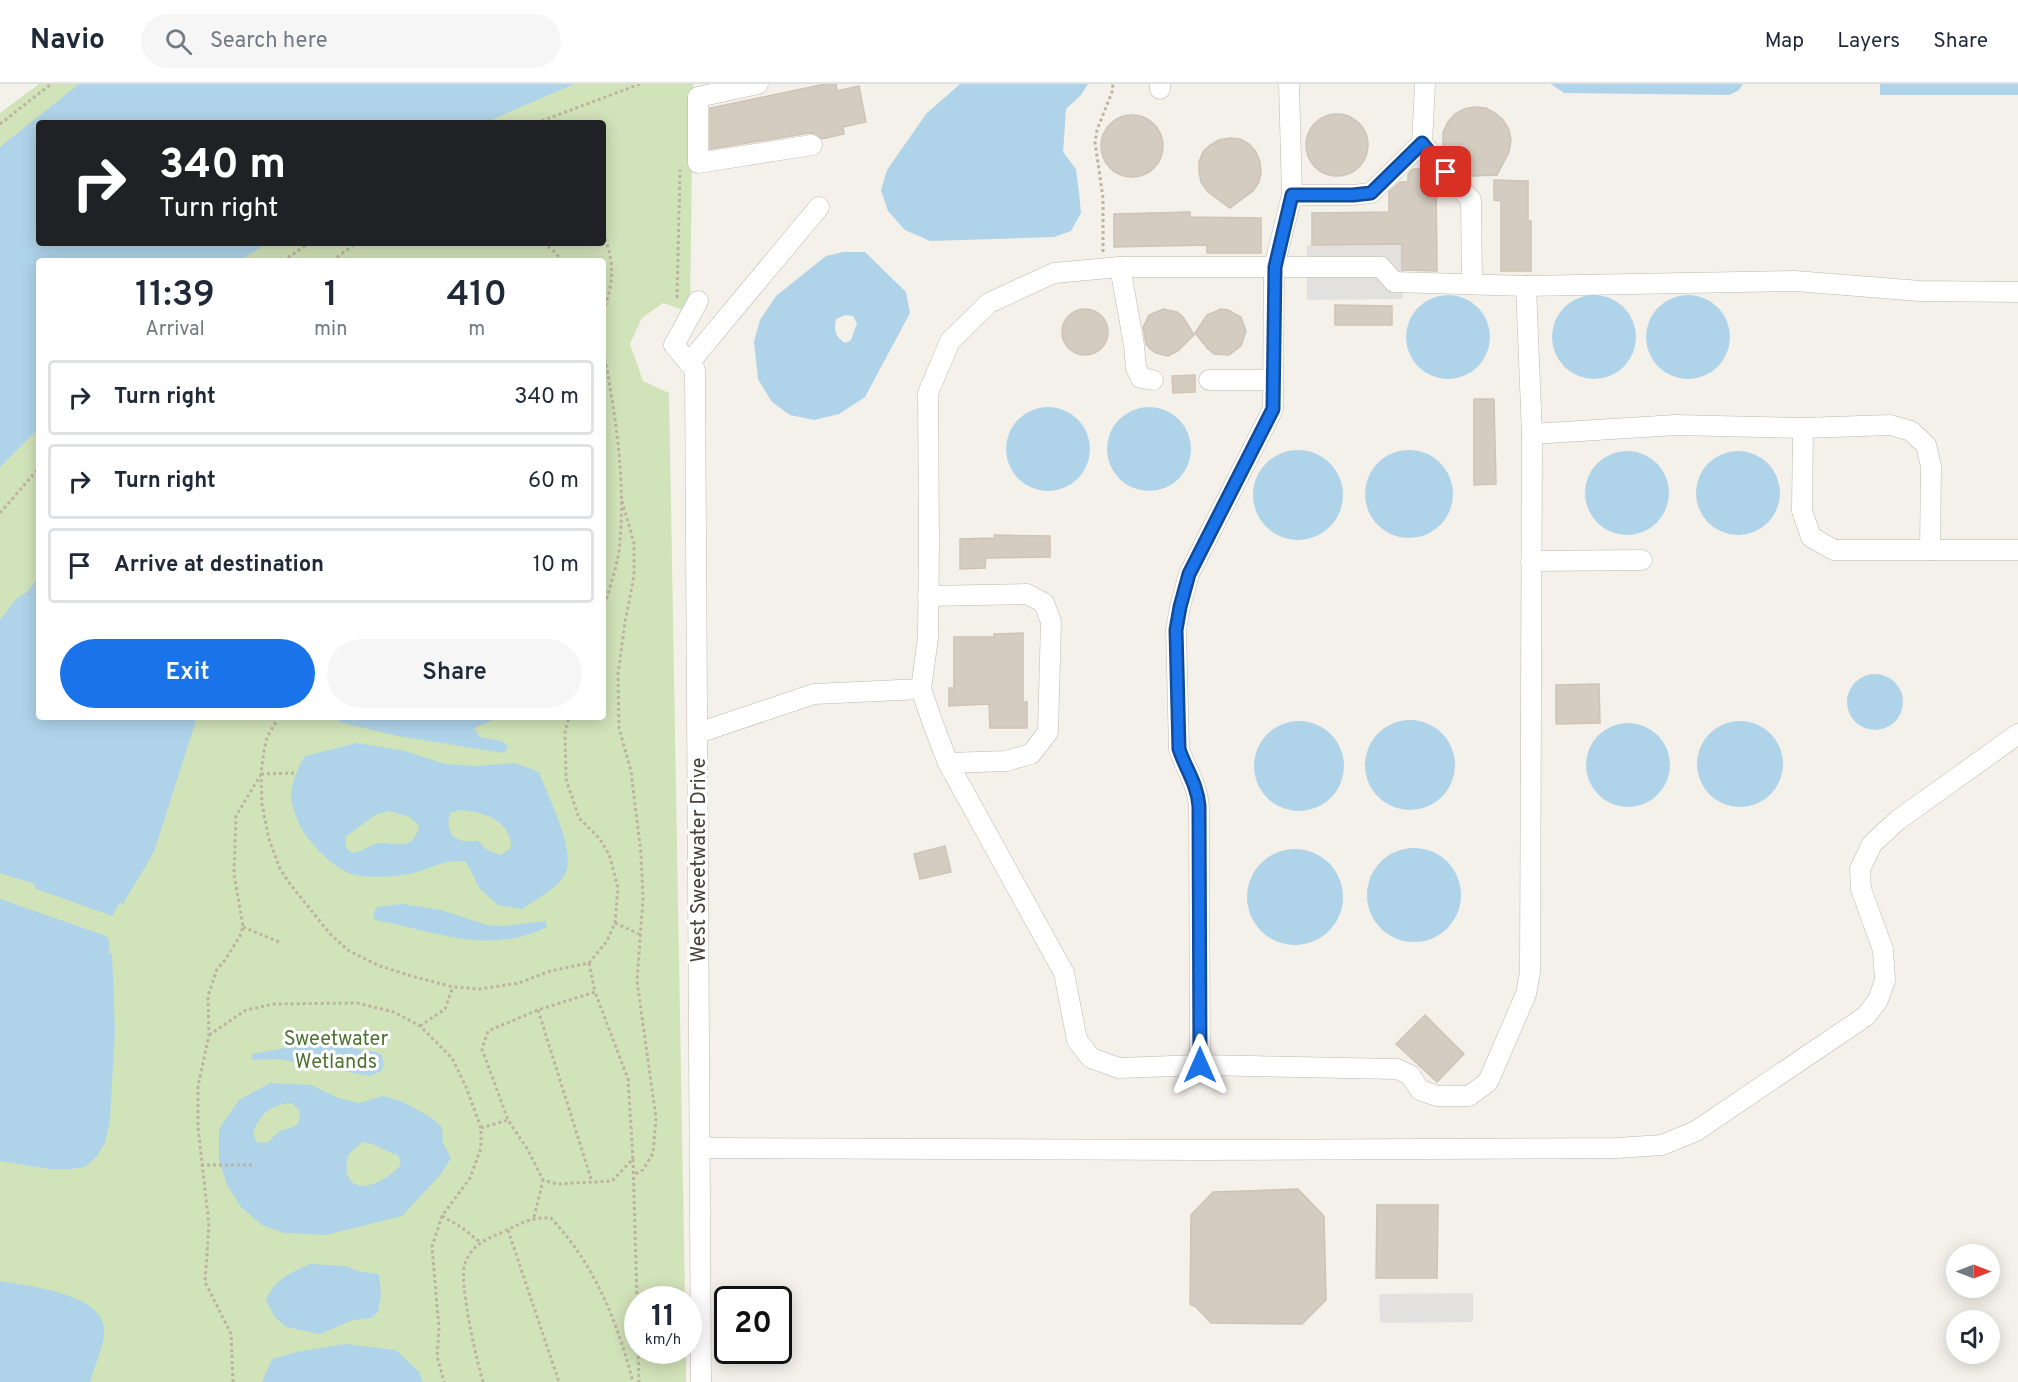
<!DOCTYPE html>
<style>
body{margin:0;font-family:Overpass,sans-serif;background:#f6f6f7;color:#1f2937;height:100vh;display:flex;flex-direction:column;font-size:22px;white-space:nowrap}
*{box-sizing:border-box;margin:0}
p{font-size:20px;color:#747a83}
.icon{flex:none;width:33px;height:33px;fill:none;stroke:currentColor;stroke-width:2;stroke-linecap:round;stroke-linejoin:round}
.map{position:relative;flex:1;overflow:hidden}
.sheet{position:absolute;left:36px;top:174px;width:570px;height:462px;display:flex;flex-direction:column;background:#fff;border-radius:6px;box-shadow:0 3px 15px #0003}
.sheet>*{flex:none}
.top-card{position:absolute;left:36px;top:36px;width:570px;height:126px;border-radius:6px;box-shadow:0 3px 15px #0003;background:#202124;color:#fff;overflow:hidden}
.needle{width:39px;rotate:90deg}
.buttons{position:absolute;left:1946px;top:1160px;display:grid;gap:12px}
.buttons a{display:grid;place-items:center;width:54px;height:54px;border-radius:50%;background:#fff;box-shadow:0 3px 15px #0003;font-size:30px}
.speed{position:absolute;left:624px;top:1202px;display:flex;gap:12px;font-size:30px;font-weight:700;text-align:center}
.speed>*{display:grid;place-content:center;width:78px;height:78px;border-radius:50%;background:#fff;box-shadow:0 3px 15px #0003;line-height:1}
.speed small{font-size:15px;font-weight:400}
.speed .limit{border:3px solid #111;border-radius:9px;background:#fff;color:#111}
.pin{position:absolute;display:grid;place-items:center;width:51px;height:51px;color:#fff;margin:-26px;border-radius:12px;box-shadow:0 3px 9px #0006}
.me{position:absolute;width:66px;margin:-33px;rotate:0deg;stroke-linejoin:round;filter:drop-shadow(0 0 4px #0008)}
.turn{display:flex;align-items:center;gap:21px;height:126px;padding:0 24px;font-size:27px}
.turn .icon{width:78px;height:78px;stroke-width:2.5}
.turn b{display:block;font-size:42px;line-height:51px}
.eta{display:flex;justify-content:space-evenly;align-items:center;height:102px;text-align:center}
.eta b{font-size:36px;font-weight:600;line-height:42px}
.button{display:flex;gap:12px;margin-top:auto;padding:12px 24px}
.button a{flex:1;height:69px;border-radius:36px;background:#1a73e8;color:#fff;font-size:24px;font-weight:600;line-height:69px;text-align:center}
.button a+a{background:#f6f6f7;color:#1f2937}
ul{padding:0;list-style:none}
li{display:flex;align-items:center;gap:18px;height:75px;margin:0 12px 9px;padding:0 12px;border:3px solid #e0e1e3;border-radius:6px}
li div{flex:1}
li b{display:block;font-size:22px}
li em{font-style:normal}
header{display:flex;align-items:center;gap:36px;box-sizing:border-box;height:84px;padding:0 30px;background:#fff;border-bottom:2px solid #e0e1e3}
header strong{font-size:28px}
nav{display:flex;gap:33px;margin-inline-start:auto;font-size:21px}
.search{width:420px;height:54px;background:#f6f6f7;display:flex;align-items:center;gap:15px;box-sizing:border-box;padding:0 21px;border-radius:33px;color:#747a83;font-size:22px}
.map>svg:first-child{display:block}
.green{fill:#d1e3b9;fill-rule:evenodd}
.parking{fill:#e3e1df}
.water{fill:#afd3e9;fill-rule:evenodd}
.building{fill:#d4ccc1;stroke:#cec4b5;stroke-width:1.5}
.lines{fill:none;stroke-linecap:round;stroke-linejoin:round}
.minor-casing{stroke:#beb8ae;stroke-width:21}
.path{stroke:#beb3a1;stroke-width:3;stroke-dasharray:3 3;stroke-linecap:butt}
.minor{stroke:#fff;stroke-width:20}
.route-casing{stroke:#114b97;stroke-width:15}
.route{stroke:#1a73e8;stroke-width:10}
.labels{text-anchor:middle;stroke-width:6;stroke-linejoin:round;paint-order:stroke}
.street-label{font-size:20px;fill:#474139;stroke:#fff}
.park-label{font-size:20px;fill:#4d7333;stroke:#fff}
</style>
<header>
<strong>Navio</strong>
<div class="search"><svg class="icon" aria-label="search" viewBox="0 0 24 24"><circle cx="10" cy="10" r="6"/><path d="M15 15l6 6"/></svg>Search here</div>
<nav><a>Map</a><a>Layers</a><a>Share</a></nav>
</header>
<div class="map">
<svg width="2018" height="1298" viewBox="0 0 2018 1298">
<rect width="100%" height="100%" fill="#f4f1eb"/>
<!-- green -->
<path class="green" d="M39,0h654l-3,228 -27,-9 -21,15 -12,26 13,37 26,12 16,906h-47v51h48v32h-686v-1269zM39,39h564v120h-564zM39,177h564v456h-564z"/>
<!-- parking -->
<g class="parking">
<path d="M1402,160l1,55 -96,1v-55z"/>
<path d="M1473,1209v29l-93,1 -1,-29z"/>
</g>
<!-- water -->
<g class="water">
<path d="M79,0h495l-90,39h-445v120h229l-29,18h-200v167l-39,39v-320z"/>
<path d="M960,0h128l-7,11 -15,14 -3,43 13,17 3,24 2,20 -10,18 -17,6 -124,4 -25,-11 -17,-19 -7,-21 6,-20 39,-56z"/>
<path d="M1551,0h192l-4,6 -10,5 -165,-2z"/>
<rect x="1880" y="0" width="138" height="11"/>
<path d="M843,168h22l41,40 4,21 -45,84 -26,17 -25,6 -24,-5 -18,-13 -14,-23 -4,-38 6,-21 16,-24 50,-40zM845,231l8,1 4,7 -6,17 -6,3c-10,-7 -11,-12 -9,-24z"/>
<circle cx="1688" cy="253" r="42"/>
<circle cx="1448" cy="253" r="42"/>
<circle cx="1594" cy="253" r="42"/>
<circle cx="1149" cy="365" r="42"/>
<circle cx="1048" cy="365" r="42"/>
<circle cx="1409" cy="410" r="44"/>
<circle cx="1298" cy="411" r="45"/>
<circle cx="1738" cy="409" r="42"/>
<circle cx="1627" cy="409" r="42"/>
<path d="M39,493v140h158l-43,135 -31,52 -3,-2 -8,14 -78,-28 1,-4 -35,-11v-253l16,-21 11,-7z"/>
<circle cx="1875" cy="618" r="28"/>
<path d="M336,633h40l31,3 9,-3h84l-26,11 6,9 21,4 7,5 -4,7 -106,-17 -59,-14z"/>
<circle cx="1410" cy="681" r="45"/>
<circle cx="1299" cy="682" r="45"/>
<circle cx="1740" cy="680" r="43"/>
<circle cx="1628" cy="681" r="42"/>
<path d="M357,659l48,8 40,13 31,2 39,-3 24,9c8,23 38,79 26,102 -8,15 -29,25 -43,35l-24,-4 -18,-16 -14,-27c-22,-5 -37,9 -58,12 -15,3 -44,5 -59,-1 -17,-6 -45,-35 -51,-52 -2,-6 -6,-15 -7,-22 0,-15 6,-31 14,-43zM460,726c23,1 52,11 51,38l-11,7 -13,-5 -9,-9h-16l-10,-5 -4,-12 2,-11zM389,727l21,6 9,9c-6,26 -22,16 -39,17 -11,1 -16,9 -28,10l-6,-5 -1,-11 32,-23z"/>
<circle cx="1414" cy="811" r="47"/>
<circle cx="1295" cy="813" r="48"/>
<path d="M0,815l106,37c4,4 4,11 2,16l4,2 3,77 -5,88 -5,24 -8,13 -12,11 -14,2h-22l-49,-8z"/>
<path d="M402,820l39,6 46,15 17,1 41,-5 2,6c-59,29 -112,4 -172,-7l-2,-6 4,-7z"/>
<path d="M316,958l55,9 10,3 3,10 -3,7 -11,5 -92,-17 -24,1 -3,-2 2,-4z"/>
<path d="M270,999l41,2 27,13 21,5 24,-7 20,6 27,15 12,10 1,16 8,15 -10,16 -39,42 -76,19 -42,-2 -22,-8 -21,-18 -14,-22 -8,-25v-31l20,-29zM287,1019l6,1 7,8c-1,20 -9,13 -21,20 -4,2 -8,8 -12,11l-11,-1 -3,-10c8,-18 14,-24 34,-29zM362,1058c15,1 22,10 36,13l3,9c-9,13 -45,36 -54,10 -1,-6 0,-13 1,-19z"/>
<path d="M310,1180l35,2 16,6 18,2 2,22 -3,16 -7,6 -18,2 -33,14 -34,-7 -12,-11 -8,-16c8,-20 25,-28 44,-36z"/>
<path d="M0,1197c30,6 111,12 104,56 -3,15 -10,31 -14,45h-90z"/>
<path d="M345,1260l51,6 23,22 4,10h-161l10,-23 25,-7z"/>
</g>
<!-- building -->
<g class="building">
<path d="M825,0h11l1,7 22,-5 7,36 -23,5 1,7 -22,5 -5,-5 -7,-1 -100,16v-41z"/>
<path d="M1475,23l11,1 9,5 8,7 6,10 2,10 -2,12 -12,23 -25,1 -8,-3 -21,-24v-17l5,-10 7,-8 9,-5z"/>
<circle cx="1337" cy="61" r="31"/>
<circle cx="1132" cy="62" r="31"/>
<path d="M1230,54l10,1 9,5 7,8 4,10 1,10 -2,10 -6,9 -23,17 -23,-17 -6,-9 -2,-10v-10l4,-10 7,-7 9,-5z"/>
<path d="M1413,85h15l8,9 1,93 -35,-1v-26l-90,1v-32l77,-1v-20l11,-10h8v-8z"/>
<path d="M1494,96l34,1v40h3v50h-30v-70l-7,-1z"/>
<path d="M1190,128v5l71,1v35h-54v-8l-93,2v-33z"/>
<path d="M1335,221l57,1v19h-57z"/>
<path d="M1163,225l14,3 6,5 11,18 -16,16 -10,5 -12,-3 -6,-4 -4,-5 -3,-17 6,-12z"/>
<path d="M1221,225l7,1 13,7 5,14 -5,15 -12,9 -15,-1 -6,-5 -13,-16 12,-18z"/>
<circle cx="1085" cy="248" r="23"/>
<path d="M1195,291v17l-22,1 -1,-17z"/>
<path d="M1474,315h20l2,85 -22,1z"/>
<path d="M994,451l56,1v21l-64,1 -1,10 -25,1v-30l35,-1z"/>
<path d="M1023,549v69h4v26h-37l-1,-24 -40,2v-18h5v-51h40v-3z"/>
<path d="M1599,600l1,39 -44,1v-39z"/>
<path d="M945,762l6,26 -31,7 -6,-25z"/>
<path d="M1425,931l39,39 -27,28 -41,-38z"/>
<path d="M1298,1105l26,27 2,84 -24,24 -91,-1 -15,-16 -6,-3 1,-89 22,-23z"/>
<path d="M1377,1121h61l-1,73h-61z"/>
</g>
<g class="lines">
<!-- minor casing -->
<g class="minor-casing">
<g id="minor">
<path d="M758,0l-60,13v66l114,-18"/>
<path d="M1160,5v-5"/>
<path d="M1422,59l49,57 1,84"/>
<path d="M1292,111h61l18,-2 51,-50 3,-59"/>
<path d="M1120,183h261l13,15 132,4 6,148 -2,538 -4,22 -38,88 -19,14h-32l-17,-6 -10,-15 -13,-6 -197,-4 -81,3 -28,-10 -14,-18 -13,-67 -116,-210 -16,-42 -11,-32 7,-51 1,-96 -1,-149 22,-52 39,-38 65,-30z"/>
<path d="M1120,183l14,78 2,23 5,10 12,2"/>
<path d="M1526,202l269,-5 125,10 98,1"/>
<path d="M698,217l-24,44 21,25 6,1012"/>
<path d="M689,279l130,-156"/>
<path d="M1209,296h64"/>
<path d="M1803,344l-1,83 9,26 23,13h184"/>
<path d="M1532,350l144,-9 127,3 87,-3 21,6 15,14 5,21 -1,84"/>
<path d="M1531,477l111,-1"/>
<path d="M928,512l99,-2 17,9 7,19 -3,110 -17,22 -25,7 -58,2"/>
<path d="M698,649l116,-39 107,-5"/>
<path d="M1200,981l-1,-259c-2,-23 -13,-36 -20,-57l-3,-119 4,-23 9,-33 84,-165 1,-142 18,-72 -3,-111"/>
<path d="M700,1064l501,2 416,-2 45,-3 34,-14 170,-115 12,-16 7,-20 -2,-30 -22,-61 -1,-20 12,-25 26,-24 120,-86"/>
</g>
</g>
<!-- path -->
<g class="path">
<path d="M536,39l104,-39"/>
<path d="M0,40l51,-40"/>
<path d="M603,149c12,30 11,48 0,79"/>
<path d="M543,159l12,9 7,9"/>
<path d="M1103,168v-54l-8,-56 2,-12 15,-38 1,-8"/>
<path d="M283,177l26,-18"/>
<path d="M332,177l24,-18"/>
<path d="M677,214l3,-128"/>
<path d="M603,263c12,66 24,137 16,204 -3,19 -10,39 -16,58"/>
<path d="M622,417l12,42v33l-9,46 -7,52 1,54 12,43 10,83 2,45 -6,82 19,137 -3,35 -10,17 -10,5"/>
<path d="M0,429l39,-45"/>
<path d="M279,633l-12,20 -3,14 -3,23 1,31 7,34 11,30 10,15 41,51 18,16 31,15 28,9 45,12 26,2 40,-6 31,-12 39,-8 18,-22 8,-18 3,-35 -9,-34 -10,-16 -20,-20 -13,-39 -1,-47 4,-15"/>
<path d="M261,690l36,-1"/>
<path d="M615,839l24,11"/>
<path d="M243,843l36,15"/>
<path d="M589,879l6,29 -57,18 -50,21 -6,18 26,71 20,30 15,30 14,4 55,-3 21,-22 -5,-80 -33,-87"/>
<path d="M538,926l54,172"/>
<path d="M420,942l25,-17 8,-22"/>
<path d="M209,951l37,-25 28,-6 83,-1 37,9 26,14 32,32 14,29 15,41v20l-11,30 -28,38 -10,31 7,82 -2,27 7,26"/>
<path d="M481,1044l27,-8"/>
<path d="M633,1075l5,176"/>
<path d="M201,1081h53"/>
<path d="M442,1132l19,11 19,15"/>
<path d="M534,1133l9,-37"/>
<path d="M508,1146l51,152"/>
<path d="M638,1266l1,32"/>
<path d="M233,1298l-2,-48 -26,-52 4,-57 -11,-98v-41l11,-51 -1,-39 9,-27 8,-9 15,-24 3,-9 -9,-53 2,-58 24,-40"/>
<path d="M483,1298c-6,-20 -25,-102 -18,-119 7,-18 21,-24 38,-31 18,-9 28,-15 48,-14 44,47 66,103 82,164"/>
</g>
<!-- minor -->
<use href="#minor" class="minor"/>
</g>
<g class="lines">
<!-- route casing -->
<g class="route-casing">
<path id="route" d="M1200,981l-1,-259c-2,-23 -13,-36 -20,-57l-3,-119 4,-23 9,-33 84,-165 2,-142 17,-72h61l18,-2 51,-50 24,29"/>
</g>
<!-- route -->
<use href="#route" class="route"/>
</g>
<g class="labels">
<!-- street labels -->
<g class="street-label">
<text transform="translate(698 776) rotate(-90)" y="7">West Sweetwater Drive</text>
</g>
<!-- park labels -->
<g class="park-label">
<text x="336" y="961">Sweetwater<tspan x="336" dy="23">Wetlands</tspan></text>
</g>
</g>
</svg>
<div class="buttons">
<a><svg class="needle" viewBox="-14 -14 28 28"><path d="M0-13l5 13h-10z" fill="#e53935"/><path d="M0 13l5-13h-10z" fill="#747a83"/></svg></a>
<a><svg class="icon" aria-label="sound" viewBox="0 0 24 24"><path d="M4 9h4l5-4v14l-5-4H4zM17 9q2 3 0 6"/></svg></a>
</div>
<div class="speed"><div>11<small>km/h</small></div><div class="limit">20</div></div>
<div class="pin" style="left:1446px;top:88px;background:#d93025"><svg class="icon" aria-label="arrive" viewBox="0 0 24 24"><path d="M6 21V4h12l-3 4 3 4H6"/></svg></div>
<svg class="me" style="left:1200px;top:981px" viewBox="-20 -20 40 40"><path d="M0-17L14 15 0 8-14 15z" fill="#1a73e8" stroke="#fff" stroke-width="4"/></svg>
<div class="top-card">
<div class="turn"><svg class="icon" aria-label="right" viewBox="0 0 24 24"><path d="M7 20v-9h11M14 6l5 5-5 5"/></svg><div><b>340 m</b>Turn right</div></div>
</div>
<section class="sheet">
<div class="eta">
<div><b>11:39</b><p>Arrival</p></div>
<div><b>1</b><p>min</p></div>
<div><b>410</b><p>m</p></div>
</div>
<ul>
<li><svg class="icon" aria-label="right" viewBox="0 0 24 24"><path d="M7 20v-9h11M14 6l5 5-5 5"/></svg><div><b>Turn right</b></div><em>340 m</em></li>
<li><svg class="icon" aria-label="right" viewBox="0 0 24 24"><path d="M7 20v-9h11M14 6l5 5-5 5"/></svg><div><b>Turn right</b></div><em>60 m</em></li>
<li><svg class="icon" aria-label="arrive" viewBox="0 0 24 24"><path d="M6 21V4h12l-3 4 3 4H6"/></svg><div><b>Arrive at destination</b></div><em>10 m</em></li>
</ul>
<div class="button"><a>Exit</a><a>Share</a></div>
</section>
</div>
